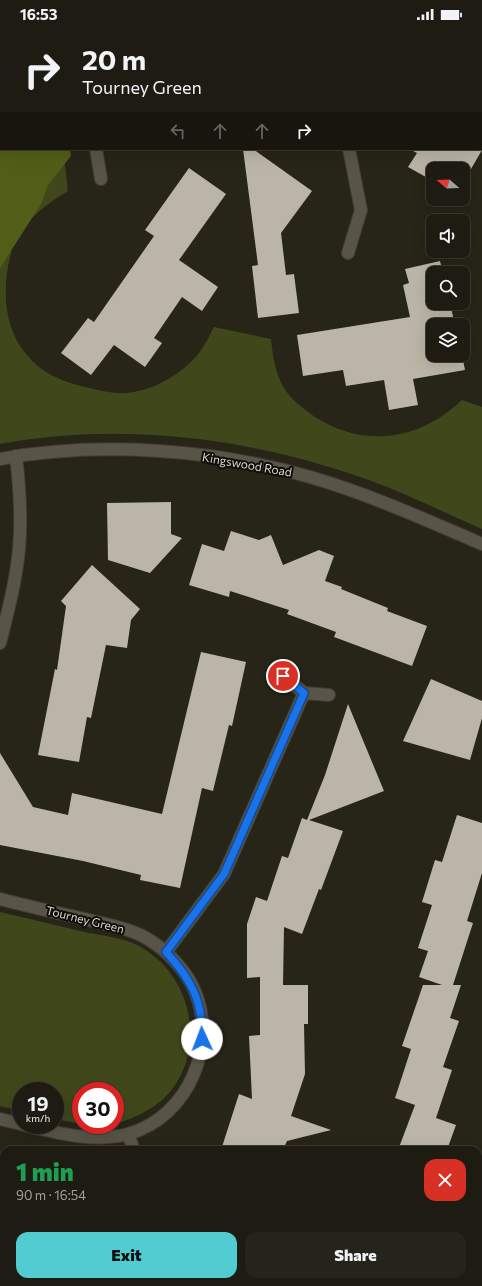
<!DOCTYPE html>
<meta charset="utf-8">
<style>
body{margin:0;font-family:Commissioner,sans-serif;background:#25241b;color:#f1f3f6;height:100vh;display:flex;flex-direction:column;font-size:15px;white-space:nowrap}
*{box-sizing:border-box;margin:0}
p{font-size:13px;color:#a0a19f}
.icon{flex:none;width:22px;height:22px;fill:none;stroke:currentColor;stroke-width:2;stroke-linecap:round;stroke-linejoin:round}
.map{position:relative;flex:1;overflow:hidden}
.side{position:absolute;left:0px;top:1118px;width:482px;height:140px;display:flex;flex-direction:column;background:#1d1b12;border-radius:12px 12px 0 0;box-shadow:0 4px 16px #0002,0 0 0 1px #3b3932}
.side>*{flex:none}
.guide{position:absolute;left:0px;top:0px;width:482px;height:122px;box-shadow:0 4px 16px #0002,0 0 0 1px #3b3932;background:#1d1b12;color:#f1f3f6;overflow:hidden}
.needle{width:26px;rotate:289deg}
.tools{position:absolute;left:426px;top:134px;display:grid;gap:8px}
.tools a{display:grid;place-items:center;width:44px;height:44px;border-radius:8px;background:#1d1b12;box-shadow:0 4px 16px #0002,0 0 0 1px #3b3932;font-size:20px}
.speed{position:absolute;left:12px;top:1054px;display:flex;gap:8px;font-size:20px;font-weight:700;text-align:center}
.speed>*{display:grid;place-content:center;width:52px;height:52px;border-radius:50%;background:#1d1b12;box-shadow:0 4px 16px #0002,0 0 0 1px #3b3932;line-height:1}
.speed small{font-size:10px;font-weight:400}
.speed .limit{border:6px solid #d22;background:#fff;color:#111}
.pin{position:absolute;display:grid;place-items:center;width:34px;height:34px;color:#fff;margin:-17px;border:2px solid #fff;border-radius:50%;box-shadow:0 1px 4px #0007}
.me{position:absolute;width:44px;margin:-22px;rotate:358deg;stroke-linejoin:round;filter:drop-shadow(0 0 3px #0008)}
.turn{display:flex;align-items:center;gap:14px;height:84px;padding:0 16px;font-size:18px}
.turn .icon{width:52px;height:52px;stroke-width:2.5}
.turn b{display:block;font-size:28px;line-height:34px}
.lanes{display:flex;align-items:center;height:38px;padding:0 16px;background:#0003;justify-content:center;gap:20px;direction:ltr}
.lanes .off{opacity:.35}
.round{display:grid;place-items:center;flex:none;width:42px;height:42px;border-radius:12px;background:#25241b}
.summary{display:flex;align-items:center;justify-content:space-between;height:68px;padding:0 16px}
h1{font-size:24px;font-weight:800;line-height:30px;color:#1e9e55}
.primary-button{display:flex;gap:8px;margin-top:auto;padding:8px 16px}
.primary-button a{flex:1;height:46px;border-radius:12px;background:#51ccd1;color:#111;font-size:16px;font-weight:800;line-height:46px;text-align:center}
.primary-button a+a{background:#25241b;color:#f1f3f6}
.status{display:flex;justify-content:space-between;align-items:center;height:28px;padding:0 20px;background:#1d1b12;direction:ltr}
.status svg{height:11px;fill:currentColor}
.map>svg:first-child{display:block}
.green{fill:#40481b}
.forest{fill:#525e17}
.building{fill:#bab5a7}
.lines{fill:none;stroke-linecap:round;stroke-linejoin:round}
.minor-casing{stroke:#403e35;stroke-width:14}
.minor{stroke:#585447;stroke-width:12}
.route-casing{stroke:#114b97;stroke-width:10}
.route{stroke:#1a73e8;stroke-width:7}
.labels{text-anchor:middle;stroke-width:4;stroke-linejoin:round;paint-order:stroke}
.street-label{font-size:12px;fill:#dad8d0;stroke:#0f0d08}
</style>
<div class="status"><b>16:53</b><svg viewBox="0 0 49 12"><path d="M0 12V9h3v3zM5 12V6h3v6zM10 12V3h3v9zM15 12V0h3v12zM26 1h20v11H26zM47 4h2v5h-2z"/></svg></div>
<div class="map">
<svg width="482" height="1258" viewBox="0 0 482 1258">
<rect width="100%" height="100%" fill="#272418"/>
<!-- green -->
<g class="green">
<path d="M0,37l1,84 63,8 4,34c-22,13 -40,27 -53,49 -3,5 -3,12 -5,17 -8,33 -6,72 17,98 13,17 34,26 54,31 12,3 24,6 36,7 29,2 64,-17 82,-40 6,-8 10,-17 15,-26l57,12c2,18 4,33 13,49 7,12 20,21 31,29 50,32 105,23 147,-17l20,7v122c-42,-18 -82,-39 -125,-53 -113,-39 -239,-54 -357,-32z"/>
<path d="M0,884c30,7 59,14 89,21 16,3 35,5 50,13 50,27 68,95 34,142 -13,18 -37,30 -58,36v-33h-34v33l-26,-5v-28h-34v20l-21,-5z"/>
</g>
<!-- forest -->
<path class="forest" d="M0,75l1,46h69l1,7 -23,29 -7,19 -41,64z"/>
<!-- building -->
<g class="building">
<path d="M243,121h10l59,42 -31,42 5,42 8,-1 5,39 -41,5 -6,-52 6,-1z"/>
<path d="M409,121h73v1l-18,31 -1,-12h-30v12l-25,-14 9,-14z"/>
<path d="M189,140l37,26 -47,66 39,27 -16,24 -20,-14 -28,41 8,5 -17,24 -31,-22 -23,30 -30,-22 27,-35 6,4 60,-86 -9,-6z"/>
<path d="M440,233l3,12h-10v30h17l5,22h-22v30h29l3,15 -52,9 5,26 -29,5 -5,-30 -38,6 -3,-16 -40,6 -6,-41 113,-18 -7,-32 6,-2 -4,-14z"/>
<path d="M171,474v32l11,4 -32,35 -42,-13 -1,-57z"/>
<path d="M231,503l28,9 12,-5 12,30 36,-15 15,6 -9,25 17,6 -1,2 47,19 -1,3 40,15 -15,40 -78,-29 2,-5 -49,-18 2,-4 -59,-19 -1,6 -40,-12 13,-41 22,7z"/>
<path d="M92,537l48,44 -9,11 -4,28 -21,-3 -15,73 -4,-1 -8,45 -41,-7 17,-86 2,1 9,-64 -5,-5z"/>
<path d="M201,624l45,10 -14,64 -3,-1 -16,66 -11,-3 -22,100 -40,-8 1,-5 -58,-14 -83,-16v-92l33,54 35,8 4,-22 90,21z"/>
<path d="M431,651l51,22v17l-12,42 -67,-19z"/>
<path d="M348,676l36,87 -75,29 34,11 -22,59 -2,-1 -17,45 -18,-7 -1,58h25v39h-4l1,50 -14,42 40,14 -44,11 -4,9h-62l18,-56 13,5 -3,-63 11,-1v-58l-13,1v-54l9,-27 11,4 15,-45 6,2 14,-40 5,2 18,-45z"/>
<path d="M457,787l25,8v50l-15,48 6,2 -20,62h8l-11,33 9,3 -16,46 9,3 -16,48 20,7 -9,25h-49l17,-45 -20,-7 16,-49 -9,-3 21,-61h19l-23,-8 9,-26 -10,-3 14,-43 -10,-3 13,-42 7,2z"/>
</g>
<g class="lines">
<!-- minor casing -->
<g class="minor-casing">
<g id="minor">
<path d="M328,0v1"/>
<path d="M481,26h1"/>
<path d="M96,121l5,30"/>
<path d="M348,225l13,-43 -12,-61"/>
<path d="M0,431c99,-18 213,-10 310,18 59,17 116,43 172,67"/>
<path d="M0,615c9,-36 19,-73 20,-110 1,-25 -1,-51 -4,-77"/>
<path d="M283,648l21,17 25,2"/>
<path d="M0,871c28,7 57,14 85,20 22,6 47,9 66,22 16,10 32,27 41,44 28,56 -2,132 -64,149 -35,9 -71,-1 -104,-9"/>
<path d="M166,924l58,-78 80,-181"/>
<path d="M0,1091l21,5"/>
<path d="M128,1106l6,16"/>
<path d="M478,1197l4,-4"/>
<path d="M449,1258v-4"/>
</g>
</g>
<!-- minor -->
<use href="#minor" class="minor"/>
</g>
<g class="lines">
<!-- route casing -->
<g class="route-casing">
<path id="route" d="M202,1011c1,-38 -11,-60 -36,-87l58,-78 80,-181 -21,-17"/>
</g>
<!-- route -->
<use href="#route" class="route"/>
</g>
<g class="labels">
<!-- street labels -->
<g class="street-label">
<text transform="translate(247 437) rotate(10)" y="4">Kingswood Road</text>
<text transform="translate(85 892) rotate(14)" y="4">Tourney Green</text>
</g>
</g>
</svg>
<div class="tools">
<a><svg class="needle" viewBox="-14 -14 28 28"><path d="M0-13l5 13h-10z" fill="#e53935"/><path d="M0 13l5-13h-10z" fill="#a0a19f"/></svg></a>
<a><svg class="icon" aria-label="sound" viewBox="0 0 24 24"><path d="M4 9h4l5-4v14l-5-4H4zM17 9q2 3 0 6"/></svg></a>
<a><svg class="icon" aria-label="search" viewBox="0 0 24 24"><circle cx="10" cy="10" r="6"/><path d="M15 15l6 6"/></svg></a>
<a><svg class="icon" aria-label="layers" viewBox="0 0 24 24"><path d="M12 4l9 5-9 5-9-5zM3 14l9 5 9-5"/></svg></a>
</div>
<div class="speed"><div>19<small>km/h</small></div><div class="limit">30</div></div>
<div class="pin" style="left:283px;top:648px;background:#d93025"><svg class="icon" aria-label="arrive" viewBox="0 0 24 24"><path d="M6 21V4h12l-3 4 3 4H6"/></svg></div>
<svg class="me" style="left:202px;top:1011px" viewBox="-20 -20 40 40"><circle r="19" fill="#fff"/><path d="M0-13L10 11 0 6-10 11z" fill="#1a73e8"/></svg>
<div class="guide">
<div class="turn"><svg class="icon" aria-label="right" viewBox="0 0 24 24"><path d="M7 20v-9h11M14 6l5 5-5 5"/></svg><div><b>20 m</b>Tourney Green</div></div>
<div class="lanes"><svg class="icon off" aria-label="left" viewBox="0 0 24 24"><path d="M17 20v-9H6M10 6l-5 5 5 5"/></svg><svg class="icon off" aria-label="ahead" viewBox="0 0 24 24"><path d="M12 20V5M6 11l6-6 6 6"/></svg><svg class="icon off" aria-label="ahead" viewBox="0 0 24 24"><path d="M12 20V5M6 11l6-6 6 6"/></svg><svg class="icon" aria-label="right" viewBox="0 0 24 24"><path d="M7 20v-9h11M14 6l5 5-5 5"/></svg></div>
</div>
<section class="side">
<div class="summary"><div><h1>1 min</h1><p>90 m · 16:54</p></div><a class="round" style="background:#d93025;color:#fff"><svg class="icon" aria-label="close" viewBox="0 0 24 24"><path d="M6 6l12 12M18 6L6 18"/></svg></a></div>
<div class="primary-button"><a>Exit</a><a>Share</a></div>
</section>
</div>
